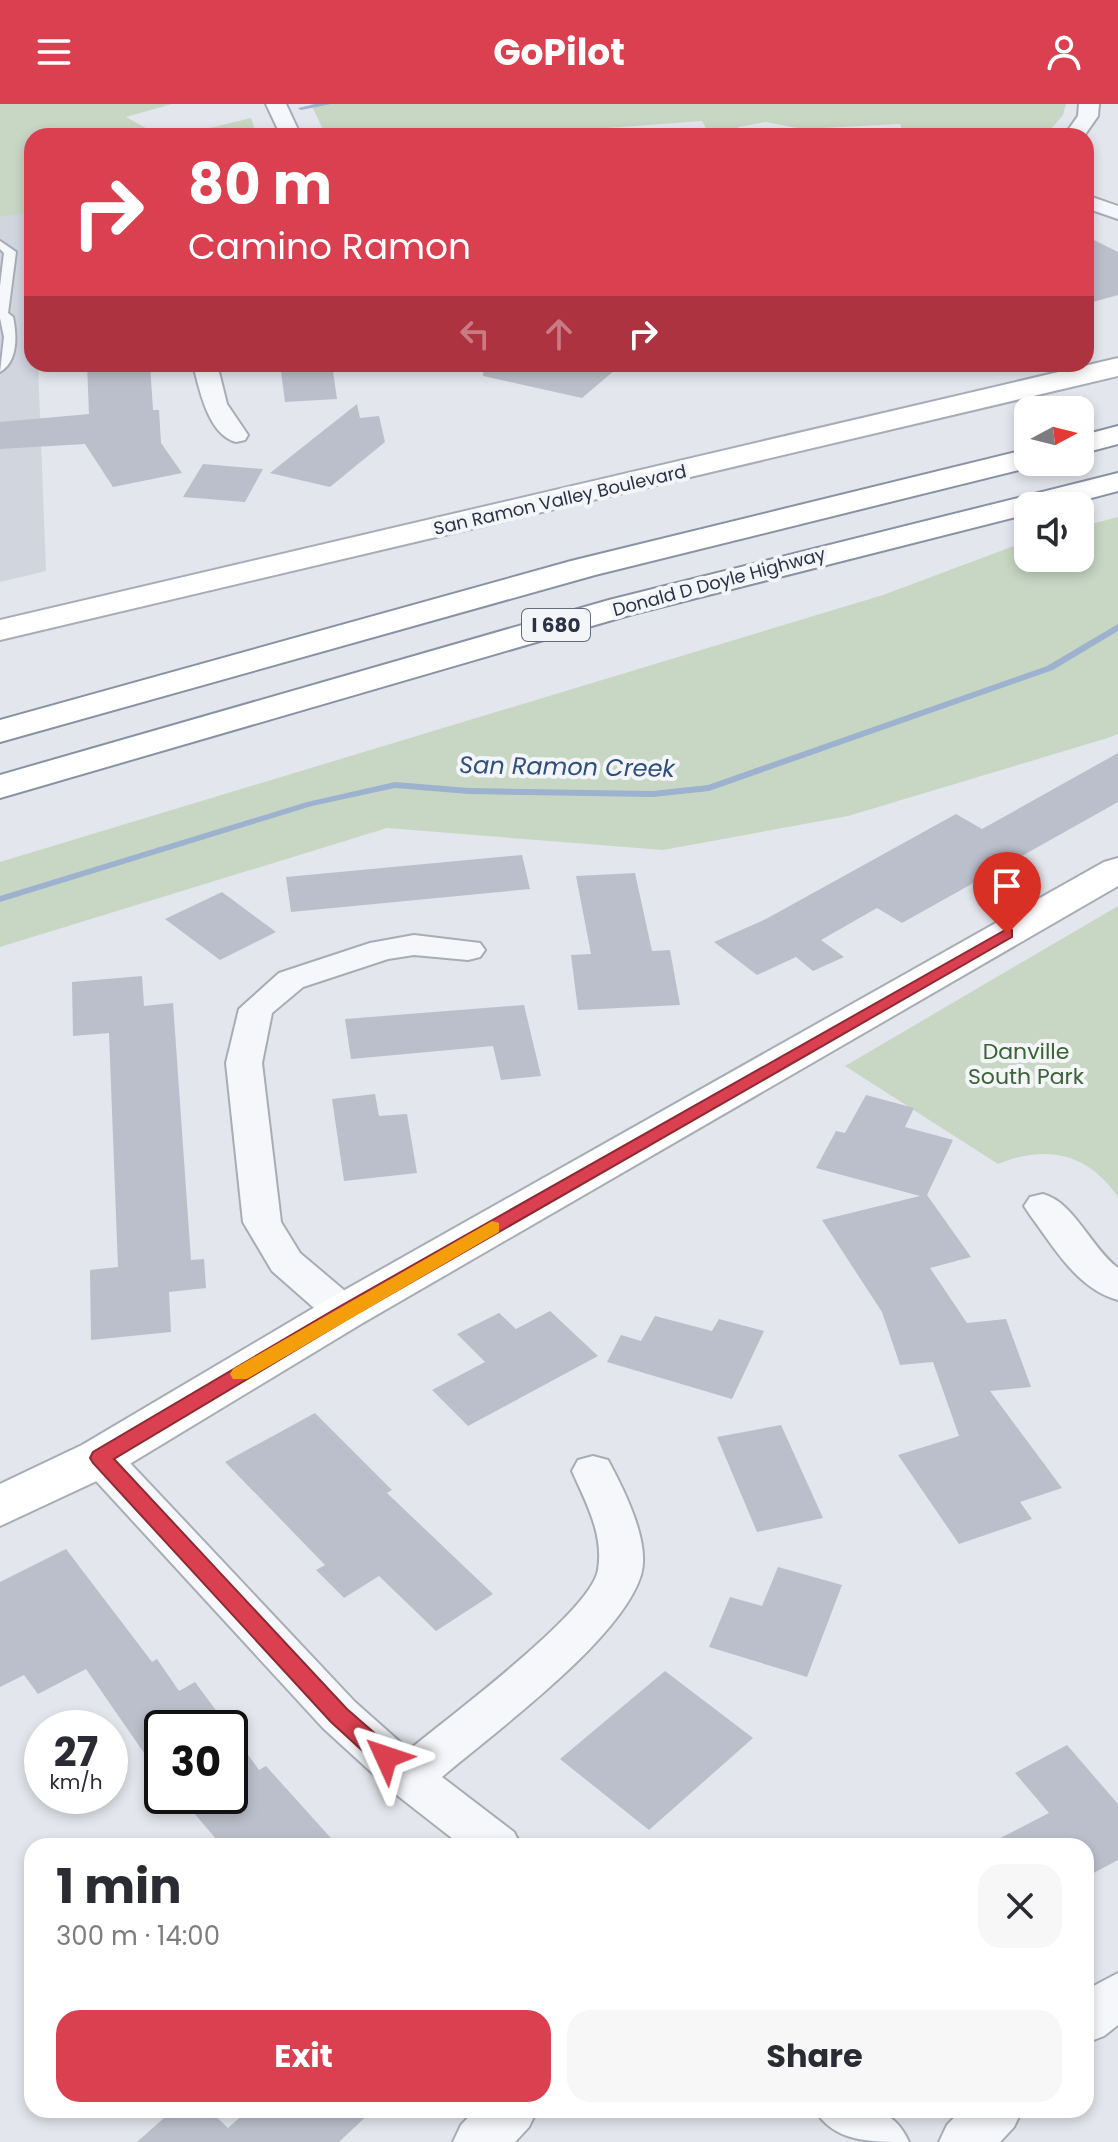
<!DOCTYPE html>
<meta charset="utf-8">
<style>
body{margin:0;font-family:Poppins,sans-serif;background:#f7f7f7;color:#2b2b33;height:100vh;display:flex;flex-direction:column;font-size:30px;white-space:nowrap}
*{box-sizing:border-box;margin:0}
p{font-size:26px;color:#7c7c81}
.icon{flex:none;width:44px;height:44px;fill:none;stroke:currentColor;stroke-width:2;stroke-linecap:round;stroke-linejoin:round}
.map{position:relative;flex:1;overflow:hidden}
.sheet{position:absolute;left:24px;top:1734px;width:1070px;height:280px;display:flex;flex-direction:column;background:#fff;border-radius:24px;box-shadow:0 4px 12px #0003}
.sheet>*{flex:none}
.banner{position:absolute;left:24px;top:24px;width:1070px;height:244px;border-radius:24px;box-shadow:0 4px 12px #0003;background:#da4050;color:#fff;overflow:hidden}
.needle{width:52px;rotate:83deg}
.controls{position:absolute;left:1014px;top:292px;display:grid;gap:16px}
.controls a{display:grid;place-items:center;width:80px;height:80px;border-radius:16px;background:#fff;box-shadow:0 4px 12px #0003;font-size:40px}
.speed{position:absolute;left:24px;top:1606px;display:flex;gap:16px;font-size:40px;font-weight:700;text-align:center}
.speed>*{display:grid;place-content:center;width:104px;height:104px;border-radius:50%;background:#fff;box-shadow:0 4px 12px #0003;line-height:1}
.speed small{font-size:20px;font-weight:400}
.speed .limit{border:4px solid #111;border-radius:12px;background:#fff;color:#111}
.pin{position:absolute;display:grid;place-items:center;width:68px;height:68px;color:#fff;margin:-82px -34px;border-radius:50% 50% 50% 0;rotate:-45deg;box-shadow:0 0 8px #0007}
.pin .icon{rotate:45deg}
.me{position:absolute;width:88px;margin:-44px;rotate:312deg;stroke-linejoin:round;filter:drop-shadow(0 0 6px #0008)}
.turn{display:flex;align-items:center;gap:28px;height:168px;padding:0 32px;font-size:36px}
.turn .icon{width:104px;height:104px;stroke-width:2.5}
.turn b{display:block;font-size:56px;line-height:68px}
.lanes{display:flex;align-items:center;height:76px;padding:0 32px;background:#0003;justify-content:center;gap:40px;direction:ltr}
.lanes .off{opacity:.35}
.round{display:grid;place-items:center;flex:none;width:84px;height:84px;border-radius:24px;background:#f7f7f7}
.head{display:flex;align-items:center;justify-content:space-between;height:136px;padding:0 32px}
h1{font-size:48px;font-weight:700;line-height:60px}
.action{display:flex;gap:16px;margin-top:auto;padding:16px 32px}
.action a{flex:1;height:92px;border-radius:24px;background:#da4050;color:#fff;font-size:32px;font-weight:700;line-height:92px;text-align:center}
.action a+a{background:#f7f7f7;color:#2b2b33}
header{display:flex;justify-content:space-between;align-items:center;height:104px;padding:0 32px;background:#da4050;color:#fff;font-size:36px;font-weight:700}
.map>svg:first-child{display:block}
.built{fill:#d1d5de}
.green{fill:#c7d7c4}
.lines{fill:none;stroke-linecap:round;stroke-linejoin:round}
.stream{fill:#9cb2cf;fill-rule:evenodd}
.building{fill:#babfcb}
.lane-casing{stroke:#a7acb7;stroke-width:4}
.street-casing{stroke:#a7acb7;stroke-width:4}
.secondary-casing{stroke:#a7acb7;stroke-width:4}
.highway-casing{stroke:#8992a4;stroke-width:4}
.lane{fill:#f6f7fa;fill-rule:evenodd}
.street{fill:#f6f7fa;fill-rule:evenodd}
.secondary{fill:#fff;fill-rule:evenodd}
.highway{fill:#fff;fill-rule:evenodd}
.route{fill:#da4050;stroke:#8e2a34;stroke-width:2}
.slow{fill:#f59e0b}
.labels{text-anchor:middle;stroke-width:8;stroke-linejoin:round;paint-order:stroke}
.far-street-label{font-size:18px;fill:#293246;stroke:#f3f5f9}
.shield{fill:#f3f5f9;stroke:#666c7c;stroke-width:2}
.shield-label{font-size:20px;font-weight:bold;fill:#293246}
.park-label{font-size:22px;fill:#3c6335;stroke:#f3f5f9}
.water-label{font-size:24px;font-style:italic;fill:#2f4f7e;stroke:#f3f5f9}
</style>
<header><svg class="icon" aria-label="menu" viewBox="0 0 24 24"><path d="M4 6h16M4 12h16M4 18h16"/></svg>GoPilot<svg class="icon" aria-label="person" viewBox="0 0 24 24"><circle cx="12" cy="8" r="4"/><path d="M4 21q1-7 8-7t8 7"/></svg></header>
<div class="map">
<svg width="1118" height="2038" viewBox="0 0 1118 2038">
<rect width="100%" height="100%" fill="#e3e6ec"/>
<!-- built -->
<path class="built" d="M31,107l1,153h6l8,207 -46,11v-365z"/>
<!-- green -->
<g class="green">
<path d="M0,0h172l-46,13 34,19h-128v89l-1,-13 -31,5z"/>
<path d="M311,0h755l-3,11 -18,21h-141l-4,-12 -98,5 -36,-7 -27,5 -5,9h-24l-8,-15 -199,15h-177z"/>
<path d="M251,14l6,18h-80z"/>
<path d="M1118,413v217l-7,3 -263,79 -185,34 -276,-22 -387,119v-85l883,-267 142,-53 3,-1v17h52v-31z"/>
<path d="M1118,802v291c-30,-44 -71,-53 -120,-33l-153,-98z"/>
</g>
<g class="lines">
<!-- stream -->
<g class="stream">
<path d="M316,0h15l-30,6 -3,-2z"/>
<path d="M1118,520v7l-65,39 -344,121 -56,6 -184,-3 -74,-6 -83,18 -312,96v-6l307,-94 88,-20 74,6 184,3 55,-6 339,-119z"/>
</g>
</g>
<!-- building -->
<g class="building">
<path d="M1086,132l32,16v43l-32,9z"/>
<path d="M87,260h63l3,46h6l2,33 21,30 -69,14 -28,-43 -85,5v-27l89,-8z"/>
<path d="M280,260h52l5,35 -52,3z"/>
<path d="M484,260h138l-40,34 -99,-22z"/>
<path d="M357,300l3,14 19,-2 6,26 -55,45 -60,-14z"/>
<path d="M203,360l60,5 -18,33 -62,-5z"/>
<path d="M1118,649v49l-216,121 -25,-15 -56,32 23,17 -31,14 -17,-14 -39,18 -43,-33 52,-23 190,-105 26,15z"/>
<path d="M522,751l8,34 -239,23 -5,-35z"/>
<path d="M635,769l17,78 18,-1 10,55 -102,5 -7,-55 20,-1 -15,-78z"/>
<path d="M222,788l54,40 -56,28 -55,-41z"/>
<path d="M142,872l2,30 29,-3 18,257 13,-1 2,29 -37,4 2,40 -80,8 -1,-70 28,-3 -9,-234 -36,3 -1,-54z"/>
<path d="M524,901l17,71 -40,4 -8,-34 -142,13 -6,-40z"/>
<path d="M375,990l4,22 28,-2 10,59 -73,8 -12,-82z"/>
<path d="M866,991l48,13 -9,19 48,13 -26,55 44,62 -41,11 37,55 39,-4 25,68 -41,4 72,97 -42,14 12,17 -73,25 -61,-89 61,-19 -26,-74 -33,3 -18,-53 -60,-92 98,-24 -104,-28 20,-37 9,2z"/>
<path d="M550,1207l48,45 -130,70 -36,-36 53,-28 -28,-28 42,-21 17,16z"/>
<path d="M655,1212l57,15 7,-12 45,12 -32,68 -125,-37 14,-27 20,6z"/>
<path d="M315,1309l77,77 -5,3 106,101 -57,37 -57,-55 -35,22 -28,-28 9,-5 -100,-103z"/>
<path d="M781,1321l42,93 -66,14 -40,-95z"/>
<path d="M66,1445l86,113 5,-3 22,32 16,-9 34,46h-67v51l-76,-110 -48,25 -14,-19 -24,12v-105z"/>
<path d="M778,1463l64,18 -35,92 -98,-30 21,-50 32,9z"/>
<path d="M665,1567l88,67 -104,92 -89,-71z"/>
<path d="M230,1626l29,40 7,-4 72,80h-116l-28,-33 25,-17h11z"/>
<path d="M1067,1641l51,59v56l-32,17v-31h-101l64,-33 -34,-40z"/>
<path d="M173,2006h36l19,18 20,-18h125l-34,32h-202z"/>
</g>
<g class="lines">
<!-- lane casing -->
<g class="lane-casing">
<path id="lane" d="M0,137l16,11 -8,61 5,4c4,18 5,45 -13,55l4,-35 -4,-19v-32l4,-33 -4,-4z"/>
</g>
<!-- street casing -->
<g class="street-casing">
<g id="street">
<path d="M266,0h20l15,32h-20z"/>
<path d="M1079,0h20l-1,12 -14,20h-20l14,-20z"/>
<path d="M1086,91l32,11v13l-32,-11z"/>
<path d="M193,260h24l10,40 21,31 -3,5 -9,2c-28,-7 -37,-54 -43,-78z"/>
<path d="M414,831l66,8 5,7 -5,7 -12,3 -54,-5 -26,4 -85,28 -31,26 -10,50 19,159 19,31 58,49 6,10 -6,10 -14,4 -14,-4 -58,-51 -29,-49 -17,-159 13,-54 40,-36 91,-30z"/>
<path d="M1043,1090c31,8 48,54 75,74v32c-41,-11 -64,-53 -88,-85l-6,-9 6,-9z"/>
<path d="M100,1339l15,4 240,255 54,48c38,-32 182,-138 189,-180 6,-35 -12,-68 -26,-99l6,-11 15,-4 15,4c15,28 43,82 33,115 -20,65 -145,156 -199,202l72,55 7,14h-59l-69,-54 -70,-64 -238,-259 -6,-11 6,-11z"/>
<path d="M1118,1869v52l-14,11 -18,7v-53z"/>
<path d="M475,2006h62l-8,17 -14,15h-62l8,-17z"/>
<path d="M815,2006c41,0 75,-11 94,32 -40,0 -75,0 -94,-32z"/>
<path d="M961,2006h61l-8,17 -14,15h-61l8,-17z"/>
</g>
</g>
<!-- secondary casing -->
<g class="secondary-casing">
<g id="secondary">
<path d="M1118,254v18l-1118,264v-20z"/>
<path d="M1118,754v28l-757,438 -243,147 -118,55v-42l82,-39 245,-145 777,-438z"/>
</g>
</g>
<!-- highway casing -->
<g class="highway-casing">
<g id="highway">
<path d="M1118,322v18l-38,10v-18z"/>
<path d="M1028,345v13h13l-2,3 -444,110 -595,167v-22l571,-159z"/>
<path d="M1118,369v18l-57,15h-33v8l-395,100 -633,184v-23l609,-175z"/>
</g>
</g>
<!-- lane -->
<use href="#lane" class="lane"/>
<!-- street -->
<use href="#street" class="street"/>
<!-- secondary -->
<use href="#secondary" class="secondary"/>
<!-- highway -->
<use href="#highway" class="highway"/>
</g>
<!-- route -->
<path class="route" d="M1007,825l5,1v7l-661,380 -237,142 233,250 47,41 3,7 -3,7 -8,2 -9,-2 -46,-42 -238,-259 -3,-5 3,-6 244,-144z"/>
<!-- slow -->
<path class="slow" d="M492,1117l7,2v9l-252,147h-14l-3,-5 3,-5z"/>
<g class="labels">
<!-- far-street labels -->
<g class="far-street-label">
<text transform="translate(560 396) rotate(-13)" y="6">San Ramon Valley Boulevard</text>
<text transform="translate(719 478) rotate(-15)" y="6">Donald D Doyle Highway</text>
</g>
<!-- shield labels -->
<rect class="shield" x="522" y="505" width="68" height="32" rx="6"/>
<g class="shield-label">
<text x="556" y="528">I 680</text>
</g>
<!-- park labels -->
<g class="park-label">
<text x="1026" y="955">Danville<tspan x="1026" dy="25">South Park</tspan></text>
</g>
<!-- water labels -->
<g class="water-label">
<text transform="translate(567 663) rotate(1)" y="8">San Ramon Creek</text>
</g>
</g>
</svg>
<div class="controls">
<a><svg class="needle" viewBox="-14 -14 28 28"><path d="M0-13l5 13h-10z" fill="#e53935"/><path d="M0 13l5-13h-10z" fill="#7c7c81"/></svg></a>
<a><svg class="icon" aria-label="sound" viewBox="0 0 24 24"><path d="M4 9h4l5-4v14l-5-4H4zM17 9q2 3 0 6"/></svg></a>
</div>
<div class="speed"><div>27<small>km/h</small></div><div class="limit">30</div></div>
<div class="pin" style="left:1007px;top:830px;background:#d93025"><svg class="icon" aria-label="arrive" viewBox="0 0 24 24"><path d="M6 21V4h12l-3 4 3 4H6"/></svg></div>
<svg class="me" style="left:386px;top:1653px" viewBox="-20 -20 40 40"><path d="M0-17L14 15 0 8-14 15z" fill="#da4050" stroke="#fff" stroke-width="4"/></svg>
<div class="banner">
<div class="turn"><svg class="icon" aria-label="right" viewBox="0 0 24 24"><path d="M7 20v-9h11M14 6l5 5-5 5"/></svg><div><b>80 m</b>Camino Ramon</div></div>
<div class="lanes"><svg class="icon off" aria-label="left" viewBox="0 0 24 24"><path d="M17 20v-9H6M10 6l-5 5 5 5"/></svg><svg class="icon off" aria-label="ahead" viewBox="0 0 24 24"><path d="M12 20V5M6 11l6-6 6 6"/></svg><svg class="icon" aria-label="right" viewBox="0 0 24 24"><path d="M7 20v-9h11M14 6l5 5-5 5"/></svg></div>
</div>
<section class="sheet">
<div class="head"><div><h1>1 min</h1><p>300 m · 14:00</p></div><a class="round"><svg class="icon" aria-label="close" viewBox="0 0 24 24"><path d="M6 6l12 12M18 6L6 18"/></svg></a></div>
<div class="action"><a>Exit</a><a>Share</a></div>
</section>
</div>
